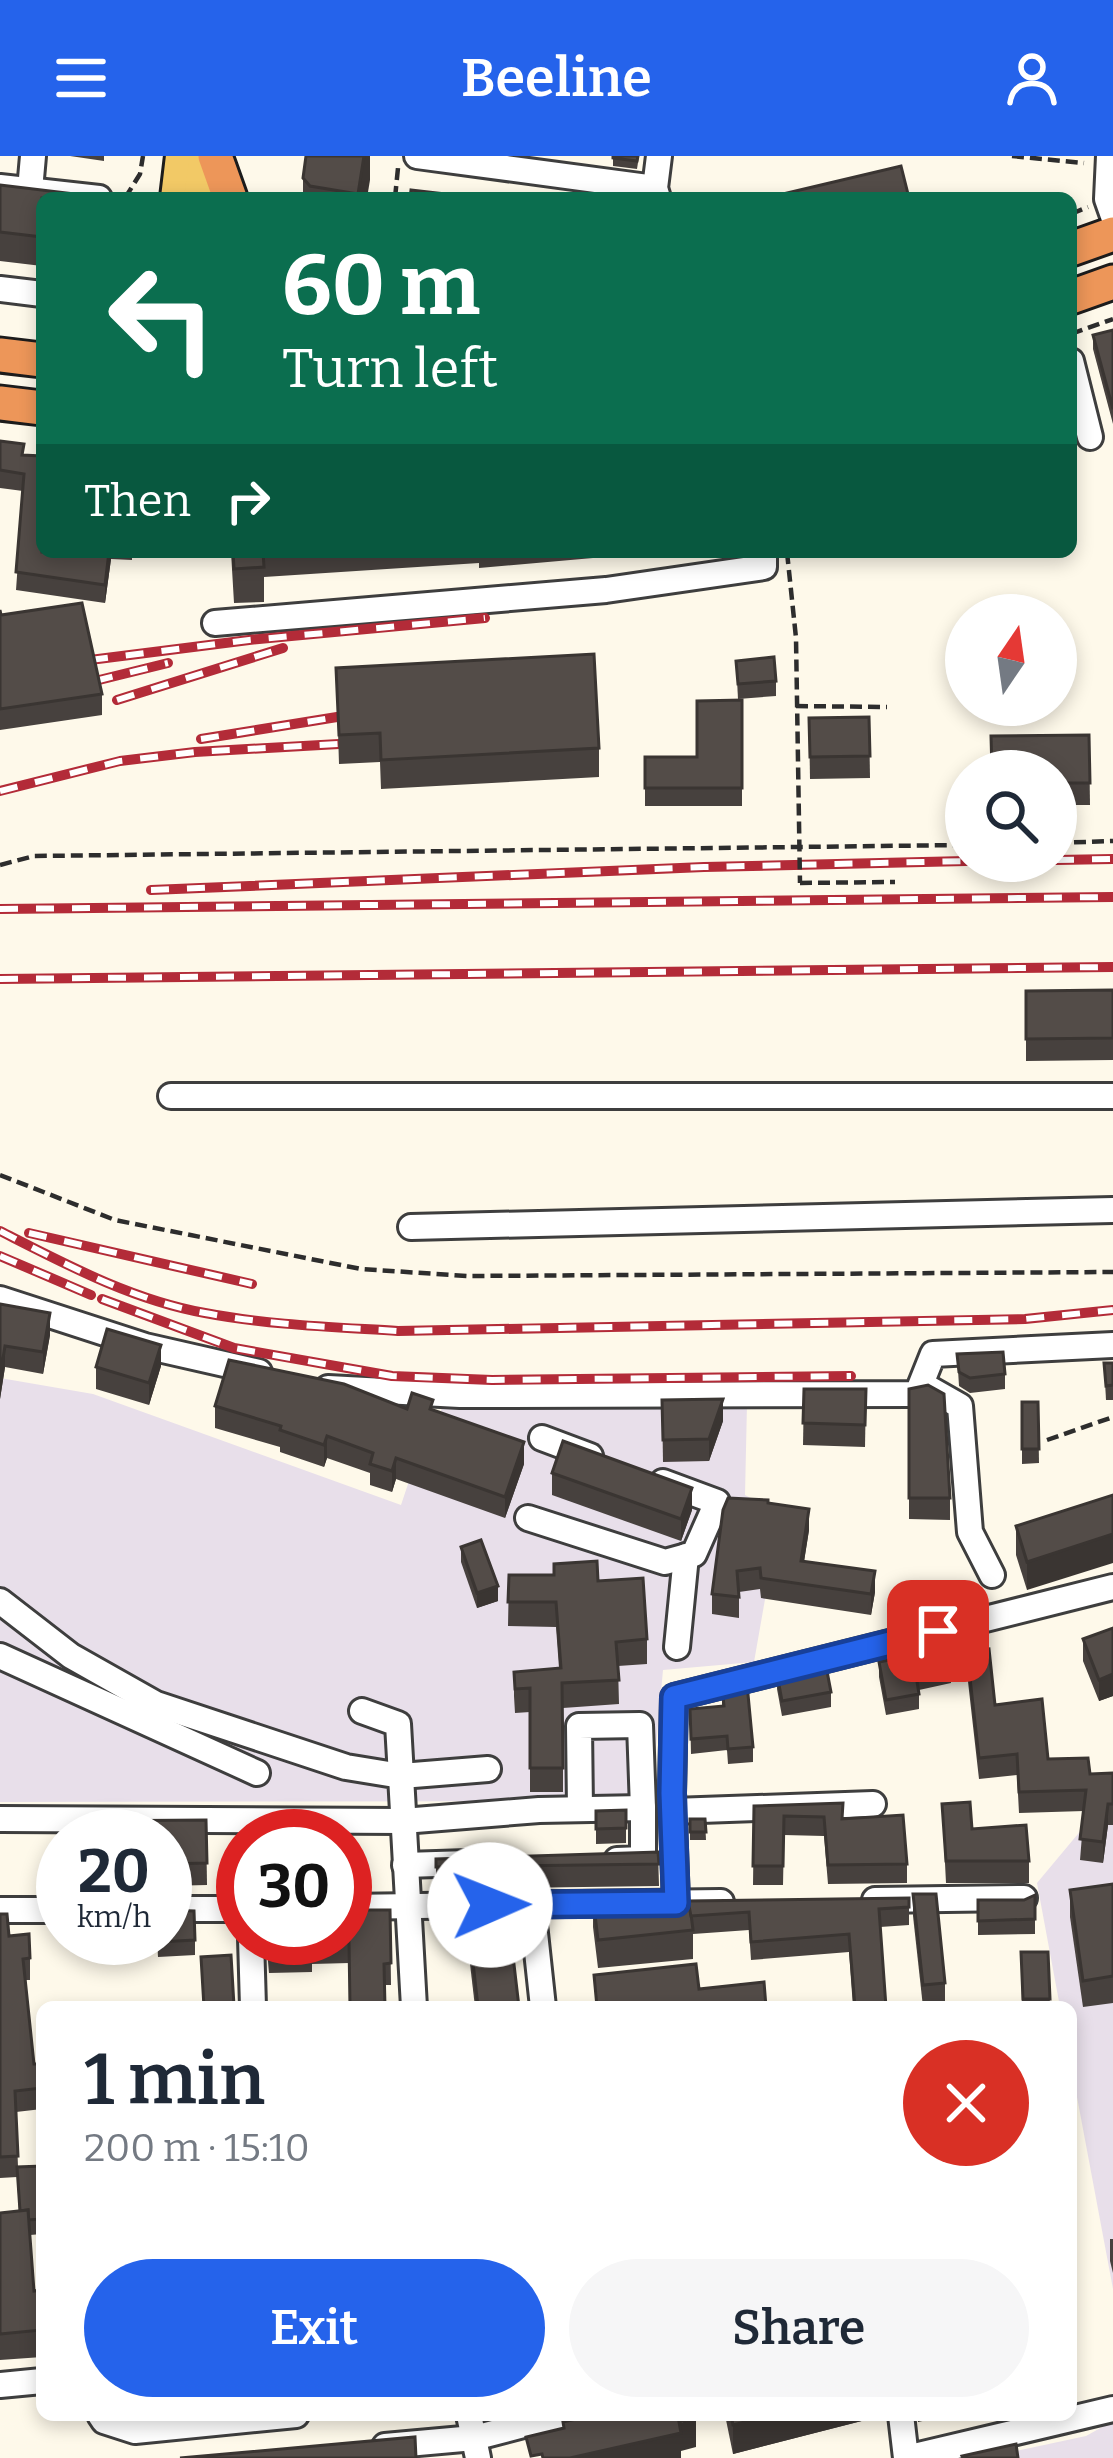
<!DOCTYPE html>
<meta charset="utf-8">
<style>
body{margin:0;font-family:Bitter,serif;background:#f6f6f7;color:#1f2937;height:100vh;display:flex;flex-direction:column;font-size:45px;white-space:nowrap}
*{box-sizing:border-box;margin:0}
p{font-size:39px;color:#747a83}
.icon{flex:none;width:66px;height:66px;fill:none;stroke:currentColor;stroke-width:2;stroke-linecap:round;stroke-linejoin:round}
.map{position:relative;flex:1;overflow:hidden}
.drawer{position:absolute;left:36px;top:1845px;width:1041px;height:420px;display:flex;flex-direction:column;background:#fff;border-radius:18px;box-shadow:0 6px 18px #0003}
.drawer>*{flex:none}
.hud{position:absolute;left:36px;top:36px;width:1041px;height:366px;border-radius:18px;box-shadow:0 6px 18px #0003;background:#0b6e4f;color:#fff;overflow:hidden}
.needle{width:78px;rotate:13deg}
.buttons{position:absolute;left:945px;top:438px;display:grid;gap:24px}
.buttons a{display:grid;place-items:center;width:132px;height:132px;border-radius:50%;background:#fff;box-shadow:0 6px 18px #0003;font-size:60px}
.speed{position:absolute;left:36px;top:1653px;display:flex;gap:24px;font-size:60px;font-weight:700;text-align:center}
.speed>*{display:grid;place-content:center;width:156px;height:156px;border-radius:50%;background:#fff;box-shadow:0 6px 18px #0003;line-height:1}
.speed small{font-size:30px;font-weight:400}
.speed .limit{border:18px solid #d22;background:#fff;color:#111}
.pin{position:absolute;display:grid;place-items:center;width:102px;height:102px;color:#fff;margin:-51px;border-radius:24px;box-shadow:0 6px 18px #0006}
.me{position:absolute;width:132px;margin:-66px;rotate:89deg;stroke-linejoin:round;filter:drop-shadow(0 0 9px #0008)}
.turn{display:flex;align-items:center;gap:42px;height:252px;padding:0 48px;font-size:54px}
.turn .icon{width:156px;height:156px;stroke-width:2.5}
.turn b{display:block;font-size:84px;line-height:102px}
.then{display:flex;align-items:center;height:114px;padding:0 48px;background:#0003;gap:24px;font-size:45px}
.round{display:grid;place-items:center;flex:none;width:126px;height:126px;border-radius:63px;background:#f6f6f7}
.overview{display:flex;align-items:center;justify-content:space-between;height:204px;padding:0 48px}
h1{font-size:72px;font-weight:600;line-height:90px}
.action{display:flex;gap:24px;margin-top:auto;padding:24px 48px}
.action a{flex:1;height:138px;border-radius:72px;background:#2563eb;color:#fff;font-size:48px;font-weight:600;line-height:138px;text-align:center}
.action a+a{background:#f6f6f7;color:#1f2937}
header{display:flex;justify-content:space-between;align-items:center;height:156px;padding:0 48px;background:#2563eb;color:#fff;font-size:54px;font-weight:600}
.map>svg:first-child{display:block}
.industrial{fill:#e8dfea}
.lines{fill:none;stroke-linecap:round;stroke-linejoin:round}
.minor-casing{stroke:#3e3e3e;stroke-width:30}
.major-casing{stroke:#1c1c1c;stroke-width:36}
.highway-casing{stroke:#1c1c1c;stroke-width:39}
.path{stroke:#2d2d2d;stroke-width:4.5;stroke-dasharray:12 6;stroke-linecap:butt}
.minor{stroke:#fff;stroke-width:24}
.major{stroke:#f2c966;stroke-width:30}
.highway{stroke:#ed9659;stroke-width:33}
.rail-casing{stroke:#b32b38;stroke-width:10}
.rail{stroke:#fff;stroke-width:6;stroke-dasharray:18;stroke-linecap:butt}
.path-bridge{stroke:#2d2d2d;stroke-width:4.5;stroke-dasharray:12 6;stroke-linecap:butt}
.wall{fill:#47413e}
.shaded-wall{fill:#3a3532}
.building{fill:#534c48;stroke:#3a3532;stroke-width:3}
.route-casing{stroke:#184099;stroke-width:30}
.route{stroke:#2563eb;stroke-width:21}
</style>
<header><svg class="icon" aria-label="menu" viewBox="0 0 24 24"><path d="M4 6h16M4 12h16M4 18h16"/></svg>Beeline<svg class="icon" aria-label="person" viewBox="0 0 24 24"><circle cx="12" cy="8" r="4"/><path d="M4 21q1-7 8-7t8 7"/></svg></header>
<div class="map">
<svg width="1113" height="2302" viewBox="0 0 1113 2302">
<rect width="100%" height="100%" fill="#fef9ea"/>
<!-- industrial -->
<g class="industrial">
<path d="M0,1222l93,16 308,111 20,-60 9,1 14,-45 303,3 -2,91 35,19 -26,148 -91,8 -12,131 -651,1z"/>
<path d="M1113,1636v497l-42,-224v-58h-11l-23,-124z"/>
<path d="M1113,2265v37h-130l103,-22z"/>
</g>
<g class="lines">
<!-- minor casing -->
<g class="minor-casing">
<g id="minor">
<path d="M417,0l238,32"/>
<path d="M1109,0l-2,43 6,17"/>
<path d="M0,31l99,11"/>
<path d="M30,34l3,-34"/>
<path d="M658,42l-3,-10 4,-32"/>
<path d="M0,133l42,5"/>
<path d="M1071,205l19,76"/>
<path d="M215,467l391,-33 158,-23v-15"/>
<path d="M171,940h942"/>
<path d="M411,1071l702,-17"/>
<path d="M0,1143l145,47 114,26"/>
<path d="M923,1229l37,21 10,126 22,43"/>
<path d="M328,1232l132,7 457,-1 16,-40 180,-9"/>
<path d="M542,1282l48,18"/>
<path d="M528,1362l137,44 29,-8 23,-52 -54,-20"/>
<path d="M0,1445l71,55 85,48 190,63 55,9 13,231"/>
<path d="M677,1491l9,-91"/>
<path d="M0,1500l257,117"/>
<path d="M362,1555l36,13 3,52 87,-7"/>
<path d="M580,1653l-1,-83 61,-1 3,83"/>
<path d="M673,1655l200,-7"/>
<path d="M0,1663l403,2 136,-11 104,-2v51l-26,1"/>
<path d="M405,1709l63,-2"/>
<path d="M875,1744l149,-2"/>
<path d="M676,1747l-4,-110 2,-96 439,-110"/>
<path d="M532,1749l11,102"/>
<path d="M345,1751l376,-5"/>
<path d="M165,1753h78"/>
<path d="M0,1754h63"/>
<path d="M251,1782l2,69"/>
<path d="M0,2229l42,-4"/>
<path d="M100,2259l4,6 31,10 161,-16"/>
<path d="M469,2259l9,43"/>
<path d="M901,2259l5,43"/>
<path d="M385,2290l89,-8 61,-16 103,-7"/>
<path d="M906,2302l207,-49"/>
</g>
</g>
<!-- major casing -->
<g class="major-casing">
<g id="major">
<path d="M176,42l5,-42"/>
<path d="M199,42l6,-42"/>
</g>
</g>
<!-- highway casing -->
<g class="highway-casing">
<g id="highway">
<path d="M215,0l15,42"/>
<path d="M1071,93l42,-15"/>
<path d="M1071,141l42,-15"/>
<path d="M0,199l42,5"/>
<path d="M0,247l42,5"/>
</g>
</g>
<!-- path -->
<g class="path">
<path d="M1012,0l72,7"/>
<path d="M125,42l15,-24 3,-18"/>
<path d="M395,42l3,-30"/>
<path d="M1071,58l17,-7"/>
<path d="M1071,178l42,-15"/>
<path d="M796,550l91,1"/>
<path d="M1056,687l57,-2"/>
<path d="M0,709l34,-9 932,-11"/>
<path d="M800,727l95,-1"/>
<path d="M0,1019l115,45 246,49 106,7 646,-4"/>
<path d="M1047,1284l66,-23"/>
</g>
<!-- minor -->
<use href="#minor" class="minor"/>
<!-- major -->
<use href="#major" class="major"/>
<!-- highway -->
<use href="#highway" class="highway"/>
<!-- rail casing -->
<g class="rail-casing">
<g id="rail">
<path d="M90,504l159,-20 236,-22"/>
<path d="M95,525l73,-18"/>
<path d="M117,544l166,-52"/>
<path d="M201,583l136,-22"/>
<path d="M0,635l120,-30 75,-9 144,-8"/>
<path d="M1056,704l57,-1"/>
<path d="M151,734l553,-23 262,-6"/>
<path d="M0,753l1113,-12"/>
<path d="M0,823l1113,-12"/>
<path d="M0,1075c65,33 132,69 205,82 63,12 129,14 193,18l627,-12 88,-9"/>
<path d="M29,1077l223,51"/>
<path d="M0,1100l91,39"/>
<path d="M102,1143l132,49 158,28 100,4 359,-4"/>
</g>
</g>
<!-- rail -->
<use href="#rail" class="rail"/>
<!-- path-bridge -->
<path class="path-bridge" d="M787,396l9,86 4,245"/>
</g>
<!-- wall -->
<g class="wall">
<path d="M70,0h34v5z"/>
<path d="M370,0l-3,42h-64v-20z"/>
<path d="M613,0h26l-2,13 -24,-3z"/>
<path d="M0,29l42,13v68l-42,-5z"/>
<path d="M1113,174v94l-20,-75v-14z"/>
<path d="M0,285l24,14 18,97h90v8l-21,-1 -6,44 -89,-13 7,-99 -23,-3z"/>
<path d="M231,396h430l-182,16v-5l-215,14v25l-30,1z"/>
<path d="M0,454l1,5 101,79v21l-102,15z"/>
<path d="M736,505l40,20v15l-38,3z"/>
<path d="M336,512l263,80v29l-218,12 -1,-27 -41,2z"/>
<path d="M742,544v106h-97v-49h52z"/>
<path d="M869,561l1,61 -60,1 -1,-61z"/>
<path d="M1089,579l1,70h-34v-34z"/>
<path d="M1113,834v70l-87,1v-70z"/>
<path d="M0,1148l50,31 -7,39 -38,-7 -5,32z"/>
<path d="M957,1198l48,20v15l-35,4 -11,-7z"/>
<path d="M1104,1207h9v37h-7z"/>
<path d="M161,1210l-12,39 -53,-16v-22z"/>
<path d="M804,1233h62l-1,58 -62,-2z"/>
<path d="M909,1233l41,109v22l-41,-1z"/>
<path d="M662,1244l61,21 -14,40 -46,1z"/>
<path d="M1022,1246h16l1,61 -17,1z"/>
<path d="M215,1250l218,4 91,54 -19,54 -109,-39 -4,13 -22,-7v-12l-43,-15 -3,9 -44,-15v-5l-65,-19z"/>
<path d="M552,1317l140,37 -11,31 -129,-46z"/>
<path d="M1113,1339l-86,95 -11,-35v-29z"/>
<path d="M768,1347l41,27 -5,31 71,31 -4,23 -110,-17 -1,-9 -21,3v26l-27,-4v-20z"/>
<path d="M461,1391l37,54 -21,7 -16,-46z"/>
<path d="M509,1419l89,6 49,58v25l-29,2 1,38 -56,4v84h-33v-80l-15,1 -1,-17v-24l45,-4 -3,-41 -48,-1z"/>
<path d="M1113,1472v68l-14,5 -16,-40v-22z"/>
<path d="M967,1496l28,53 53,54 42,15 23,-1v52h-5l-5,38 -23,-3 4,-49 -65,2 -2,-38 -38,4 -12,-106z"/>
<path d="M879,1506l72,6v15l-32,7v19l-33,6 -7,-38z"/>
<path d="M777,1518l54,18v15l-49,9 -5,-27z"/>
<path d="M722,1531l31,60v15l-25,2 -1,-14 -36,4 -1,-45 32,-3z"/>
<path d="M942,1648l30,25 57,32v22h-83z"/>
<path d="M754,1650l89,13 64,45v19l-79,1 -4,-48 -40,-1 -1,50h-30z"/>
<path d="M626,1654v33l-30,1v-33z"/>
<path d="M690,1663h15l1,21h-16z"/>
<path d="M206,1664l1,65 -42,1v-50z"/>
<path d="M658,1696l1,34 -223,3v-30z"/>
<path d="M1113,1728v119l-30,4 -13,-90v-27z"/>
<path d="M913,1738l32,89v22l-22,2 -10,-91z"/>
<path d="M1035,1739v39l-57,1v-35h46z"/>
<path d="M593,1742l52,13 264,-13v27l-29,2 6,80h-33l-4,-55 -98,8 -2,-30 -56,4v25l-95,9 -5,-41z"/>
<path d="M467,1753l52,98h-44l-8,-69z"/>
<path d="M390,1754l1,75h-6l-36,-22 -37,1v8l-43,1 -3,-35h79z"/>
<path d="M0,1758l9,22 21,22v22h-5l9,84h8v45l-26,3 2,55 24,-1v68l-12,1 4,56 8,-1v67l-42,3v-147l19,-2 -2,-34 -17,1z"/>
<path d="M157,1782l38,2v15l-37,2z"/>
<path d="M1021,1796h27l2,55h-28z"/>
<path d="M1110,2083h3v34l-3,-12z"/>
<path d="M725,2259h160l-152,39z"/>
</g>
<!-- shaded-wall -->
<g class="shaded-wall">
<path d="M364,0h6v24l-3,18h-9z"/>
<path d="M109,396l2,7 -6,44v-18z"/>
<path d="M50,1157v22l-7,39v-22z"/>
<path d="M161,1189v21l-12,39v-22z"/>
<path d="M5,1190v21l-5,32v-22z"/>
<path d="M723,1243v22l-14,40v-22z"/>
<path d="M327,1280v22l-3,9v-22z"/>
<path d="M524,1286v22l-19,54v-21z"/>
<path d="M396,1302v21l-4,13v-21z"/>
<path d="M692,1332v22l-11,31v-22z"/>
<path d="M809,1353v21l-8,51v-20z"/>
<path d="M1113,1378v29l-86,27v-28z"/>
<path d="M875,1415v21l-4,23v-21z"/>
<path d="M498,1430v15l-21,7v-15z"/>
<path d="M1113,1518v22l-14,5v-21z"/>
<path d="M1108,1648v21l-5,38v-21z"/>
<path d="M772,2259h113l-152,39v-29z"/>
<path d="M918,2259h31l-31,7z"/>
<path d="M696,2262v29l-15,4v7h-111z"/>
</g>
<!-- building -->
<g class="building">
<path d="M306,0h58l-6,38 -48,-8 -7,-8z"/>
<path d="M613,0h25l-1,5 -24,-3z"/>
<path d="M901,10l8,32h-143z"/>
<path d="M0,29l92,11v2h-50v39l-42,-5z"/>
<path d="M411,34l69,8h-70z"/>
<path d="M1113,174v79l-20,-74z"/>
<path d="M0,285l24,3 -2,11 20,1v96h67l-4,33 -89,-13 8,-98 -24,-4z"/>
<path d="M233,396h30l1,15 -30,2z"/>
<path d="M82,447l20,91 -102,15v-99l1,5z"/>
<path d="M594,498l5,94 -218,12 -1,-27 -41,2 -3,-67z"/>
<path d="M774,501l2,24 -38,3 -2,-23z"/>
<path d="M742,544v88h-97v-31h52v-56z"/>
<path d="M869,561l1,39 -60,1 -1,-39z"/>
<path d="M1089,579l1,48h-34v-12h-64l-1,-35z"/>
<path d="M1113,834v48l-87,1v-48z"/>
<path d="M0,1148l50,9 -7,39 -38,-6 -5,31z"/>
<path d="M107,1173l54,16 -12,38 -53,-16z"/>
<path d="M1003,1196l2,22 -35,4 -11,-6 -2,-18z"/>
<path d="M229,1204l115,24 63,25 5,-16 21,7 -3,9 94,33 -19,55 -109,-39 -4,13 -22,-7 3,-11 -46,-17 -3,9 -44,-15 1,-4 -66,-20z"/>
<path d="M1104,1207h9v22l-7,1z"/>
<path d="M928,1229l16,9 6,104h-41v-109z"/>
<path d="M804,1233h62l-1,36 -62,-2z"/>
<path d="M723,1243l-14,40 -46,1 -1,-40z"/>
<path d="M1022,1246h16l1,47h-17z"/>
<path d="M563,1285l129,47 -11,31 -129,-46z"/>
<path d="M1113,1339v39l-86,28 -11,-36z"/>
<path d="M728,1342l40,2v3l41,6 -8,52 74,10 -4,23 -110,-16 -1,-10 -23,3 2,26 -27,-3 11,-84z"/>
<path d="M481,1384l17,46 -21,7 -16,-46z"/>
<path d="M597,1405l1,20 45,-3 4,61 -31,3 3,38 -57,3 1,85h-33v-80l-15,1 -1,-17 47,-4 -5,-66h-48l1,-27h45v-11z"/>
<path d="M1113,1472v46l-14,6 -16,-41z"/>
<path d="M947,1489l4,23 -35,7 3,19 -33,6 -7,-38 35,-7 -1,-3z"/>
<path d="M989,1493l6,56 47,-6 6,60 40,-1 2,16 23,-1v31h-5l-5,38 -23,-3 6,-49 -67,2 -2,-38 -38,4 -12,-106z"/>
<path d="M826,1510l5,26 -49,9 -5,-27z"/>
<path d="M747,1528l6,63 -25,2 -1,-13 -36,3 -1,-30 34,-3 -2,-19z"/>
<path d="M970,1646l2,27 54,-4 3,36h-83l-4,-57z"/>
<path d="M843,1647l-1,16 61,-4 4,49 -79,1 -4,-48 -40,-1 -1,50h-30l1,-60z"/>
<path d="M626,1654v18l-30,1v-18z"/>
<path d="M690,1663h15l1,13h-16z"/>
<path d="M206,1664l1,43 -42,1v-28h-84l-1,-15z"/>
<path d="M658,1696l1,12 -223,3v-8z"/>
<path d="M1113,1728v92l-30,5 -13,-91z"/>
<path d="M606,1735h37l2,20 45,-5 3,24 -95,10 -5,-42 13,-1z"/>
<path d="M913,1738h23l9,89 -22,2z"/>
<path d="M1035,1739v24l-57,2v-21h46z"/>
<path d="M909,1742v9l-30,2 7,98h-31l-6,-73 -98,8 -2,-30 -58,4 -3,-15z"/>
<path d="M507,1749l12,102h-41l-11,-98z"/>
<path d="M165,1754l29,1 1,29 -37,2v-4h7z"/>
<path d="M345,1754h45l1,53 -7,1 1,43h-35l-1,-65 -37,1v8l-43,1 -1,-14h77z"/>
<path d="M0,1758h7l2,22 20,-2 1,24 -7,1 11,105h8v24l-27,3 3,65 -18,1z"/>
<path d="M1021,1796h27l2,47h-27z"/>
<path d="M231,1799l3,51 45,1h-81h6l-3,-50z"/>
<path d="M696,1808l3,25 65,-7 2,25h-169l-3,-32z"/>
<path d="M42,2010v53l-14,1v-10l-8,1 -3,-44z"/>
<path d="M28,2054l6,81 8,-1v40l-42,4v-121z"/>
<path d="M593,2259h102l1,3 -17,4 2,11 -111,25h-27l-1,-4 -11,2 -5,-19 38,-9 -1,-6z"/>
<path d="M731,2259h41l-39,10z"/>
<path d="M415,2281l1,21h-236z"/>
<path d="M1016,2288l2,14h-55l-1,-2z"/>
</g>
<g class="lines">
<!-- route casing -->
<g class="route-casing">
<path id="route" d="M490,1749l186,-2 -4,-110 2,-96 264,-66"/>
</g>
<!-- route -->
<use href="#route" class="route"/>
</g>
</svg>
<div class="buttons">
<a><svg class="needle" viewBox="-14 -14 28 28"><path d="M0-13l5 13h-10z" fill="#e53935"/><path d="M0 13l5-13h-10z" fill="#747a83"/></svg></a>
<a><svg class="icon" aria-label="search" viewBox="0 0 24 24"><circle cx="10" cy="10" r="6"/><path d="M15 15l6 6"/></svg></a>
</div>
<div class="speed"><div>20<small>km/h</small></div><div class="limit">30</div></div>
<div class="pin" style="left:938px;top:1475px;background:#d93025"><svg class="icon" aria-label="arrive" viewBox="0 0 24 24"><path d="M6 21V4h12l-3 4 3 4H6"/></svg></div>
<svg class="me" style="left:490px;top:1749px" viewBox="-20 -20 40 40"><circle r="19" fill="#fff"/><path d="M0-13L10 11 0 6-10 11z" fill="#2563eb"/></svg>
<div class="hud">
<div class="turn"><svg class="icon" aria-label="left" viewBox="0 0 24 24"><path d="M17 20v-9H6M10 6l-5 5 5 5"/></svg><div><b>60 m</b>Turn left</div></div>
<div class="then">Then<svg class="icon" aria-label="right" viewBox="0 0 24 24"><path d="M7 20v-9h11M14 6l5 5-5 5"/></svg></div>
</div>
<section class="drawer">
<div class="overview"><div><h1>1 min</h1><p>200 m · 15:10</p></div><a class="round" style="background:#d93025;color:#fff"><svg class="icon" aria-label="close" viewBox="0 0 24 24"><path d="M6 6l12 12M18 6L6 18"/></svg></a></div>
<div class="action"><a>Exit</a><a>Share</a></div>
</section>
</div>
